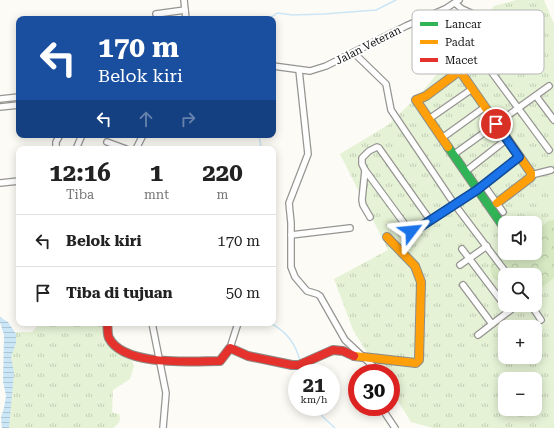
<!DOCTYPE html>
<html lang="id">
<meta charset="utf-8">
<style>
body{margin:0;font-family:"Roboto Serif",serif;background:#f6f6f6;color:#222;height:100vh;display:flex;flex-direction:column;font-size:15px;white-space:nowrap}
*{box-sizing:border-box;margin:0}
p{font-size:13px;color:#767676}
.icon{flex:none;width:22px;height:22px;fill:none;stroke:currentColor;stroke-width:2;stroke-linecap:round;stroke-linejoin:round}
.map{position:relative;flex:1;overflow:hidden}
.side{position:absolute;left:16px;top:146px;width:260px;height:180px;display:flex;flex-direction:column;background:#fff;border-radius:8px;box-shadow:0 2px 10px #0003}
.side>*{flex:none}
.banner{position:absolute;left:16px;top:16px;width:260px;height:122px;border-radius:8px;box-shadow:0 2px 10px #0003;background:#1a4fa0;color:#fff;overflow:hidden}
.controls{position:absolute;left:498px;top:216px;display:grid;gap:8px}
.controls a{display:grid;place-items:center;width:44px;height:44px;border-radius:8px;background:#fff;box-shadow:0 2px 10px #0003;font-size:20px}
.speed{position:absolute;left:288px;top:364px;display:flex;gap:8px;font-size:20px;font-weight:700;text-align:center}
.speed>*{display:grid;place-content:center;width:52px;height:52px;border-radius:50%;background:#fff;box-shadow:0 2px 10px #0003;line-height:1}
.speed small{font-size:10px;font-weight:400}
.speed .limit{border:6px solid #d22;background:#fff;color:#111}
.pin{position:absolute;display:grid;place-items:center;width:34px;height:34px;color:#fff;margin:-17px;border:2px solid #fff;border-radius:50%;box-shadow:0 1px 4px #0007}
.me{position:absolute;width:44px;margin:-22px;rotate:61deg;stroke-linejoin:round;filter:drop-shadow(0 0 3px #0008)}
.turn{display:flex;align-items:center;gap:14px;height:84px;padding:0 16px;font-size:18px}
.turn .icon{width:52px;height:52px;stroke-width:2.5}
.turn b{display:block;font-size:28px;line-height:34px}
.lanes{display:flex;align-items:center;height:38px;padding:0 16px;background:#0003;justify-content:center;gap:20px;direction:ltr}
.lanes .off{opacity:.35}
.eta{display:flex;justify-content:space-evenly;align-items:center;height:68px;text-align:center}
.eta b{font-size:24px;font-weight:700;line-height:28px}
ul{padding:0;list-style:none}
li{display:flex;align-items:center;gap:12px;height:52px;padding:0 16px;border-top:1px solid #e0e0e0}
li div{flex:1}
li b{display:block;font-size:15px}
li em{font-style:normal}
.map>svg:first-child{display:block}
.grass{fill:url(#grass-tufts);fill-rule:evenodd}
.forest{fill:url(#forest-crowns)}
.water{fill:url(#water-rules)}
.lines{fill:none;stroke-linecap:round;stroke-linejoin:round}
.stream{stroke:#cbe6f6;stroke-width:1.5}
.street-casing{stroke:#969593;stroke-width:8}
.fast-casing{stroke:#8c8c89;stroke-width:10}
.slow-casing{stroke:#8c8c89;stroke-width:10}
.jam-casing{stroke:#8c8c89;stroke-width:10}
.street{stroke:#fffefe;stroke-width:5.5}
.fast{stroke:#30b455;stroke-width:8}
.slow{stroke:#ff9f0a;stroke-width:8}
.jam{stroke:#e5322d;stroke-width:8}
.route-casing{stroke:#114b97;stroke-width:10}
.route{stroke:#1a73e8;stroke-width:7}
.labels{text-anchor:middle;stroke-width:4;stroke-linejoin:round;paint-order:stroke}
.street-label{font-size:11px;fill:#0f0f0f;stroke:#fff}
.key{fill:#fff;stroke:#b7b7b7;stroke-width:1}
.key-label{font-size:11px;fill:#0f0f0f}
</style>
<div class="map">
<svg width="554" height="428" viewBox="0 0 554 428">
<defs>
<pattern id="grass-tufts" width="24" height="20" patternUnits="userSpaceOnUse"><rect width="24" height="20" fill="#e5f2d5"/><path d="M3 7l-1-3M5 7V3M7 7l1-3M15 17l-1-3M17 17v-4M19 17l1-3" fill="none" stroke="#c3ceb6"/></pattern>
<pattern id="forest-crowns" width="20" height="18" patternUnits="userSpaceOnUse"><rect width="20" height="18" fill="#d6e9c3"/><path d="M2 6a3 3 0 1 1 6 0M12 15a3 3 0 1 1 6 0" fill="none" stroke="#b6c7a6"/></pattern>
<pattern id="water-rules" width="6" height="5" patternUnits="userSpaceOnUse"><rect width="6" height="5" fill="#cbe6f6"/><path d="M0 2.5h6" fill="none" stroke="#adc4d2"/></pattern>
</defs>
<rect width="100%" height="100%" fill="#fcfbf5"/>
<!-- grass -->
<g class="grass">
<path d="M516,0h28l10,24v200l-19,19v-20h-30v30h19l-28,19 58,-21v177h-121l-22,-6 -20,-32v-17h-11l-27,-43 -19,-51 54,-29 -48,-96 48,-29 34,-33 72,-86zM505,275h30v30h-30zM505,327h30v30h-30zM505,379h30v30h-30z"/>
<path d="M40,323h66l2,15 24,23 2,5 -4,13 -17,11 -1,22 7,2c3,7 -1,10 -6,14h-104l2,-71 2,-25h19z"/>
</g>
<!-- forest -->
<path class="forest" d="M554,220v57l-6,6 -8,5 -5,-1v-12h-30v6l-4,1 -7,-3c-3,-4 -4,-10 -3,-15 3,-15 32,-11 44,-11l1,-23 13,-9z"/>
<!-- water -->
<path class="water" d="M0,317l8,5 8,12v9l-5,14 3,16 -5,55h-7l-1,-11 3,-9 2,-12 -3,-15 1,-46 -4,-13z"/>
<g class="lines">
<!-- stream -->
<g class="stream">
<path d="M269,19l8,-6 16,2 31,-1 52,-4 20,-10"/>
<path d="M258,135l2,5 1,9"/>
<path d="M270,323c16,8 26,21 30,38"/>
<path d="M301,367l2,6"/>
<path d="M317,407l6,10 12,11"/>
</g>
<!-- street casing -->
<g class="street-casing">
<g id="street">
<path d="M184,0l2,19"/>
<path d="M455,3l7,6 11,5 17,1 5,4 1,6 -17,30 -21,17"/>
<path d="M156,14l29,-4"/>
<path d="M354,53l32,31 5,26 64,95 53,70"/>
<path d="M479,55l70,95"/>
<path d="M273,66l37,5 16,-5 80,-40 39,-17 14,-9"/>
<path d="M299,70l9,84 -19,49 2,20v44l4,10 12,14 10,3 3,2 25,44 31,29 2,4"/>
<path d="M536,96l18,24"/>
<path d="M0,99l19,-2"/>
<path d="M0,107l19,-2"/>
<path d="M429,119l43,-30"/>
<path d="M442,138l43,-31"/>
<path d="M107,142l19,7"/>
<path d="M56,149v-7l4,-7"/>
<path d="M76,149l6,-14"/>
<path d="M136,149l7,-14"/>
<path d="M453,155l96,-69"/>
<path d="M365,170l44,60 5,1 63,-41 42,-33"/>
<path d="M465,172l42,-33"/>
<path d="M531,175l20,-5"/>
<path d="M0,183l19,-2"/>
<path d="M484,185l19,27"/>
<path d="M370,217l-7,-12 -1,-5 3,-30 -3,-6v-6l7,-7 8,-4 2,1 51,72"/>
<path d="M291,235l59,-7"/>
<path d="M462,249l47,62"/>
<path d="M460,265l27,-19"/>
<path d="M463,285l29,39"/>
<path d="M531,305l10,15"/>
<path d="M152,323l14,70 -3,35"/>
<path d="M478,335l39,-30"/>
<path d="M230,348l8,-25"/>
<path d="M381,407l14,21"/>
</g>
</g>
<!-- fast casing -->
<g class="fast-casing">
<path id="fast" d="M448,147l57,82"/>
</g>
<!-- slow casing -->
<g class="slow-casing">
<g id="slow">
<path d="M448,147l-32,-47 10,-4 32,-24 4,2 69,99v4l-34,26"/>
<path d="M354,356l62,7 3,-3 2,-78 -6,-16 -28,-29"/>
</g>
</g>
<!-- jam casing -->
<g class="jam-casing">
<path id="jam" d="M107,323c1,4 0,11 2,15 15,29 83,23 111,23l10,-13 18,8 44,9h7l34,-15 10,1 11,5"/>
</g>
<!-- street -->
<use href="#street" class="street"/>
<!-- fast -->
<use href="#fast" class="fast"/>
<!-- slow -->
<use href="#slow" class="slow"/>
<!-- jam -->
<use href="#jam" class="jam"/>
</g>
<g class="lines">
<!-- route casing -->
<g class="route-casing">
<path id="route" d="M411,231h3l63,-41 42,-33 -23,-33"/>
</g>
<!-- route -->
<use href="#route" class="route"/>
</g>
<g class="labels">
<!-- street labels -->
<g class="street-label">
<text transform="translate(368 45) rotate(-27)" y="4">Jalan Veteran</text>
</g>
</g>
<!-- legend -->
<rect x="412" y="10" width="132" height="64" rx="6" class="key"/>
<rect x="420" y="22" width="18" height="4" fill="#30b455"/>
<rect x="420" y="40" width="18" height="4" fill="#ff9f0a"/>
<rect x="420" y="58" width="18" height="4" fill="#e5322d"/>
<g class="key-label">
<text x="445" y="28">Lancar</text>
<text x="445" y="46">Padat</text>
<text x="445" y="64">Macet</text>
</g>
</svg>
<div class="controls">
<a><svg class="icon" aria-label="sound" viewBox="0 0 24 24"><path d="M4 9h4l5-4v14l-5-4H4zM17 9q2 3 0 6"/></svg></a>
<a><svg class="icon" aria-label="search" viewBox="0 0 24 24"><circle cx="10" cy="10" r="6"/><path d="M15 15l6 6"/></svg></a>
<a>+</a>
<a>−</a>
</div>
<div class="speed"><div>21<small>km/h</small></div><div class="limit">30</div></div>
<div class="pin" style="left:496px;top:124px;background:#d93025"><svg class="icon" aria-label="arrive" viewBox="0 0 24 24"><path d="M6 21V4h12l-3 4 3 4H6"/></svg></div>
<svg class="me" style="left:411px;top:231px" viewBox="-20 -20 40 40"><path d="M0-17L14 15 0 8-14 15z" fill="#1a73e8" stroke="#fff" stroke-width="4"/></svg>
<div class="banner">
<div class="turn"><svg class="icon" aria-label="left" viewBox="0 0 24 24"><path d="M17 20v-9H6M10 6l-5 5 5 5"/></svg><div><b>170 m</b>Belok kiri</div></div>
<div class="lanes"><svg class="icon" aria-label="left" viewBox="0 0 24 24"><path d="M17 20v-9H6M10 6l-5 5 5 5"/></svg><svg class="icon off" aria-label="ahead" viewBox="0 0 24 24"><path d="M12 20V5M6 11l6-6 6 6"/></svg><svg class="icon off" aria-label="right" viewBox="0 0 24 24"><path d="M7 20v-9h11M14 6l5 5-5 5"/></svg></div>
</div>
<section class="side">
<div class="eta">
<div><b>12:16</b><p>Tiba</p></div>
<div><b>1</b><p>mnt</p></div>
<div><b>220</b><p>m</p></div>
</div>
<ul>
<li><svg class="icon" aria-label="left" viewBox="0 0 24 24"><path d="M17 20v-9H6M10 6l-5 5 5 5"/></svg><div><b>Belok kiri</b></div><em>170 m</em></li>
<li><svg class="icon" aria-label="arrive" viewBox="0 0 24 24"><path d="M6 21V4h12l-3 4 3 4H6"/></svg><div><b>Tiba di tujuan</b></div><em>50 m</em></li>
</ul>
</section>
</div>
